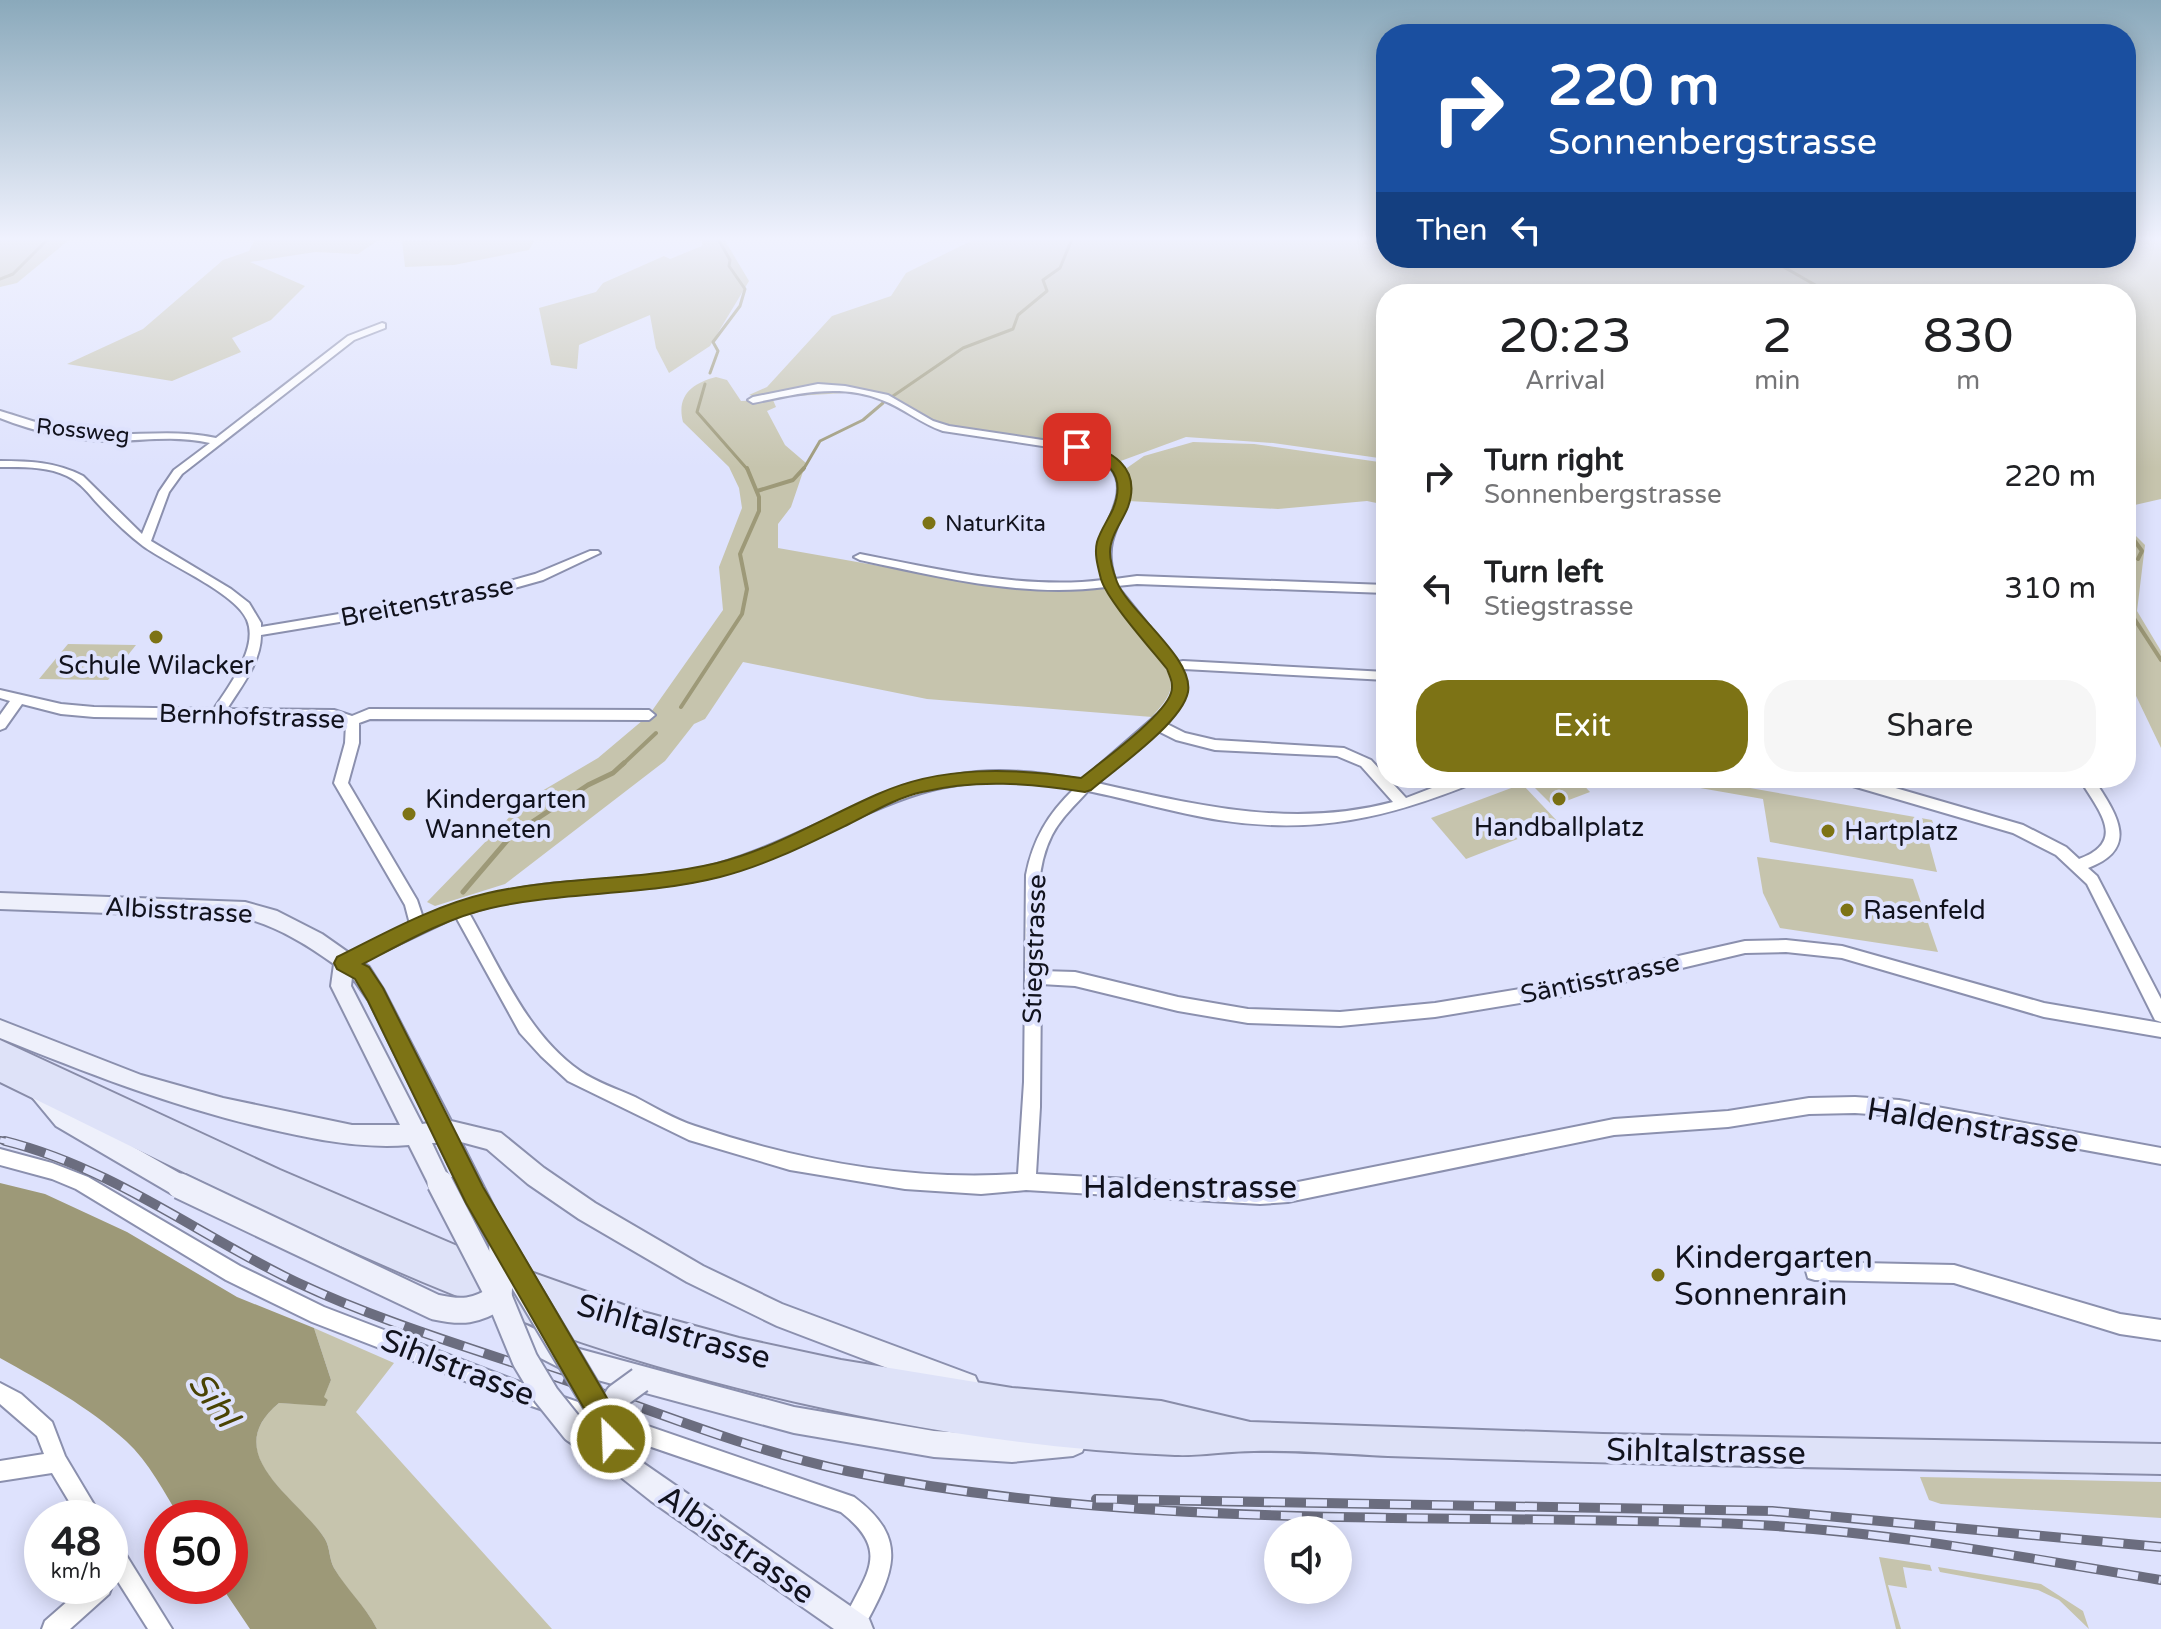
<!DOCTYPE html>
<meta charset="utf-8">
<style>
body{margin:0;font-family:"Varela Round",sans-serif;background:#f6f6f6;color:#202124;height:100vh;display:flex;flex-direction:column;font-size:30px;white-space:nowrap}
*{box-sizing:border-box;margin:0}
p{font-size:26px;color:#757577}
.icon{flex:none;width:44px;height:44px;fill:none;stroke:currentColor;stroke-width:2;stroke-linecap:round;stroke-linejoin:round}
.map{position:relative;flex:1;overflow:hidden}
.details{position:absolute;left:1376px;top:284px;width:760px;height:504px;display:flex;flex-direction:column;background:#fff;border-radius:32px;box-shadow:0 4px 20px #0003}
.details>*{flex:none}
.hud{position:absolute;left:1376px;top:24px;width:760px;height:244px;border-radius:32px;box-shadow:0 4px 20px #0003;background:#1a4fa0;color:#fff;overflow:hidden}
.tools{position:absolute;left:1264px;top:1516px;display:grid;gap:16px}
.tools a{display:grid;place-items:center;width:88px;height:88px;border-radius:50%;background:#fff;box-shadow:0 4px 20px #0003;font-size:40px}
.speed{position:absolute;left:24px;top:1500px;display:flex;gap:16px;font-size:40px;font-weight:700;text-align:center}
.speed>*{display:grid;place-content:center;width:104px;height:104px;border-radius:50%;background:#fff;box-shadow:0 4px 20px #0003;line-height:1}
.speed small{font-size:20px;font-weight:400}
.speed .limit{border:12px solid #d22;background:#fff;color:#111}
.pin{position:absolute;display:grid;place-items:center;width:68px;height:68px;color:#fff;margin:-34px;border-radius:16px;box-shadow:0 4px 12px #0006}
.me{position:absolute;width:88px;margin:-44px;rotate:336deg;stroke-linejoin:round;filter:drop-shadow(0 0 6px #0008)}
.turn{display:flex;align-items:center;gap:28px;height:168px;padding:0 40px;font-size:36px}
.turn .icon{width:104px;height:104px;stroke-width:2.5}
.turn b{display:block;font-size:56px;line-height:68px}
.then{display:flex;align-items:center;height:76px;padding:0 40px;background:#0003;gap:16px;font-size:30px}
.eta{display:flex;justify-content:space-evenly;align-items:center;height:136px;text-align:center}
.eta b{font-size:48px;font-weight:600;line-height:56px}
.button{display:flex;gap:16px;margin-top:auto;padding:16px 40px}
.button a{flex:1;height:92px;border-radius:32px;background:#7d7315;color:#fff;font-size:32px;font-weight:600;line-height:92px;text-align:center}
.button a+a{background:#f6f6f6;color:#202124}
ul{padding:0;list-style:none}
li{display:flex;align-items:center;gap:24px;height:112px;padding:0 40px}
li div{flex:1}
li b{display:block;font-size:30px}
li em{font-style:normal}
.map>svg:first-child{display:block}
.green{fill:#c6c4ad}
.water{fill:#9d9978}
.lines{fill:none;stroke-linecap:round;stroke-linejoin:round}
.stream-far2{stroke:#9d9978;stroke-width:3}
.stream-far1{stroke:#9d9978;stroke-width:4}
.stream{stroke:#9d9978;stroke-width:5}
.minor-casing{stroke:#8b90ae;stroke-width:4}
.secondary-casing{stroke:#8b90ae;stroke-width:4}
.primary-casing{stroke:#888ca8;stroke-width:4}
.minor{fill:#fff;fill-rule:evenodd}
.secondary{fill:#eef0fb;fill-rule:evenodd}
.primary{fill:#dee2f8;fill-rule:evenodd}
.rail-far1-casing{stroke:#6b6d7f;stroke-width:8}
.rail-casing{stroke:#6b6d7f;stroke-width:10}
.rail-far1{stroke:#dee2fd;stroke-width:5;stroke-dasharray:16;stroke-linecap:butt}
.rail{stroke:#dee2fd;stroke-width:7;stroke-dasharray:21;stroke-linecap:butt}
.secondary-bridge-casing{stroke:#8b90ae;stroke-width:29;stroke-linecap:butt}
.secondary-bridge{stroke:#eef0fb;stroke-width:25}
.route{fill:#7d7315;stroke:#514b0e;stroke-width:2}
.poi-dot{fill:#7d7315;stroke:#dee2fd;stroke-width:3}
.labels{text-anchor:middle;stroke-width:8;stroke-linejoin:round;paint-order:stroke}
.far-street-label{font-size:22px;fill:#11121d;stroke:#dee2fd}
.far-poi-label{font-size:22px;fill:#11121d;stroke:#dee2fd;text-anchor:start}
.street-label{font-size:26px;fill:#11121d;stroke:#dee2fd}
.poi-label{font-size:26px;fill:#11121d;stroke:#dee2fd;text-anchor:start}
.near-street-label{font-size:32px;fill:#11121d;stroke:#dee2fd}
.near-poi-label{font-size:32px;fill:#11121d;stroke:#dee2fd;text-anchor:start}
.near-water-label{font-size:34px;font-style:italic;fill:#4a4304;stroke:#dee2fd}
</style>
<div class="map">
<svg width="2161" height="1629" viewBox="0 0 2161 1629">
<rect width="100%" height="100%" fill="#dee2fd"/>
<!-- green -->
<g class="green">
<path d="M0,239h70l-53,44 -17,4z"/>
<path d="M255,239h125l-22,15 -43,-2 -65,10 55,24 -34,34 -39,18 9,14 -69,29 -105,-17 76,-35 80,-69 26,-9z"/>
<path d="M535,239l-6,11 -75,15 -49,2 -3,-26z"/>
<path d="M702,239h22l25,42 -39,65 -41,27 -13,-25 -6,-33 -71,30 -2,24 -26,-4 -12,-57 57,-16 7,-9 61,-27 6,3 32,-13z"/>
<path d="M975,239h411v19h740v-19h35v260l-35,8v-213h-740v165l-113,-16 -87,-6 -68,25 -17,-16 -85,-7 -77,-14 -52,-29 -42,-3 -84,5 -12,-3 18,-8 65,-71 59,-20 15,-23z"/>
<path d="M716,377l11,3 14,21 32,-1 3,7 -9,4 18,34 21,18 -15,44 -13,17v24l198,35 108,7 19,-2c17,21 67,71 68,97 0,12 -12,23 -19,32l-225,-18 -184,-37 -38,57 -11,5 -29,37 -160,123 -70,22 -8,-4 98,-101 73,-43 51,-43 74,-105 -4,-43 23,-59 -3,-20 -10,-21 -46,-45c-7,-27 10,-39 33,-45z"/>
<path d="M1193,442l61,2 132,19v42l-19,-4 -89,8 -150,-8 1,-13 -5,-18 20,-14z"/>
<path d="M2126,526l19,19 -8,66 24,40v97l-35,-73z"/>
<path d="M68,644l68,1 -28,35 -69,-1z"/>
<path d="M1553,778h24l13,14 -37,14 -20,-20z"/>
<path d="M1699,779l233,41 3,9 -10,-1 12,44 -167,-30 -7,-43 -63,-11z"/>
<path d="M1522,784l37,39 -93,36 -35,-41z"/>
<path d="M1757,857l156,22 25,73 -158,-24 -17,-35z"/>
<path d="M314,1328l80,35 -38,49 196,217h-175c-13,-25 -31,-39 -43,-61 -5,-9 -4,-21 -9,-29 -27,-41 -108,-85 -46,-136l46,2 3,-5 -5,-2 8,-18z"/>
<path d="M1920,1477l241,5v36l-220,-14 -12,-4z"/>
<path d="M1879,1557l51,8 2,6 -29,-4 4,21 -19,-3 13,44h-5z"/>
<path d="M1938,1567l103,17 42,27 6,18 -30,-29 -21,-10 -98,-18z"/>
</g>
<!-- water -->
<path class="water" d="M0,1183l45,11 82,38 110,65 77,31 17,52 -7,17 4,3 -3,6 -46,-3c-62,51 20,95 46,136 5,8 4,20 9,29 13,22 30,36 43,61h-127l-29,-43h9v-68h-50c-16,-26 -31,-56 -54,-77 -37,-34 -83,-59 -126,-83z"/>
<g class="lines">
<!-- stream-far2 -->
<g class="stream-far2">
<path d="M1768,258l63,36"/>
<path d="M0,279l13,-5 35,-35"/>
<path d="M710,373l8,-22 -5,-9 27,-36 5,-17 -16,-23 1,-6 -12,-21"/>
<path d="M705,384l-8,28 51,58"/>
<path d="M893,396l70,-48 50,-19 5,-14 29,-24 -4,-11 17,-12 12,-29"/>
<path d="M803,470l17,-29 43,-21 20,-17"/>
</g>
<!-- stream-far1 -->
<g class="stream-far1">
<path d="M757,491l36,-11 11,-12"/>
<path d="M2126,529l16,22 -4,8"/>
<path d="M2126,598l6,-13"/>
<path d="M2126,606l35,54"/>
<path d="M681,707l61,-93 5,-25 -7,-35 19,-43v-14l-12,-29"/>
<path d="M622,765l34,-32"/>
</g>
<!-- stream -->
<path class="stream" d="M463,892l48,-56 77,-51 25,-12 11,-10"/>
<!-- minor casing -->
<g class="minor-casing">
<g id="minor">
<path d="M382,323l3,1v4l-31,12 -172,134 -13,18 -18,49 80,48 18,14 12,20v4l210,-35 64,-18 55,-23h8l2,2 -57,27 -71,20 -211,35c0,27 -20,52 -34,74l107,1 18,6 17,-7 280,1 6,5 -6,5 -279,-1 -11,4v20l-11,40 69,117 6,18c36,-15 73,-27 111,-32 55,-8 110,-5 164,-17 90,-20 166,-79 257,-94 42,-8 86,-3 127,5l85,-74c3,-6 7,-12 8,-18 0,-27 -54,-75 -69,-101 -82,11 -166,-10 -246,-27l-6,-3 6,-3c77,15 165,36 243,26 -3,-12 -5,-24 -2,-37 4,-21 23,-45 15,-66 -4,-11 -13,-16 -21,-23l-152,-23c-22,-7 -39,-23 -61,-31 -42,-17 -86,-6 -129,3l-5,-3 5,-3 65,-13 27,2 43,9 45,26 16,5 153,23c6,5 14,10 19,16 18,25 -3,52 -9,77 -3,13 -1,25 3,37l22,-3 249,9v8l-249,-9 -20,2 61,76 5,-1 203,11v8l-202,-11 -2,1c10,22 -1,37 -17,53l20,10 30,7 129,8 27,12 35,38 52,-20h20l-2,4c-88,36 -161,53 -257,38 -44,-7 -87,-20 -131,-29 -13,14 -27,27 -36,44 -21,41 -12,92 -11,136l34,1 103,25 70,12 92,3 95,-9 133,-22 177,-40 41,-1 56,6 202,57 117,20v14l-117,-20 -202,-59 -56,-6 -41,1 -177,42 -133,22 -95,9 -92,-3 -70,-12 -103,-25 -34,-2 -1,123 -4,67 224,12 28,-2 326,-65 114,-8 81,-13 46,-1 44,3 262,48v16l-262,-48 -44,-3 -46,1 -81,13 -114,8 -326,67 -28,2 -234,-14 -45,4 -76,-5 -115,-19 -101,-30 -121,-59 -27,-25 -21,-23 -64,-116 -107,51 -5,1 -5,-1 -3,-5 3,-5 71,-34 -5,-19 -71,-122 11,-40 1,-19 -13,-4 -239,-3 -33,-3 -39,-10 -17,24 -5,2v-15l10,-14 -10,-3v-8l61,14 33,3 120,2c14,-22 45,-61 33,-89 -11,-27 -78,-55 -104,-74 -16,-12 -31,-27 -45,-42 -9,-10 -18,-22 -31,-28 -21,-10 -45,-9 -67,-9v-6c29,0 56,1 83,15l59,58 17,-42 15,-22 36,-27c-34,-8 -67,-2 -100,-2 -38,-1 -75,-9 -110,-23v-7c33,10 62,21 97,23 40,2 79,-5 119,4l132,-102zM1158,731l18,9 39,10 122,6 24,10 32,36c-101,27 -197,3 -296,-19zM993,781l51,3 30,5c-26,25 -41,50 -48,86l-2,207 -6,92c-108,7 -220,-13 -323,-48 -21,-7 -41,-19 -60,-29 -18,-8 -39,-15 -55,-26 -53,-37 -80,-104 -111,-158 80,-27 166,-16 248,-37 71,-19 133,-61 204,-83 23,-7 47,-10 72,-12z"/>
<path d="M1837,778h24l162,47 43,22 13,12c50,-18 18,-50 0,-81h14c22,34 49,70 -5,90l9,8 64,123v23l-6,-2 -68,-136 -31,-29 -43,-22 -174,-51z"/>
<path d="M0,1149l52,14 36,14 152,89 84,41 193,74 337,116c58,43 38,78 9,132h-19l-2,-4c20,-49 53,-71 -1,-113l-324,-111 -205,-79 -86,-42 -150,-91 -24,-10 -52,-14z"/>
<path d="M1815,1262l139,3 166,49 41,6v20l-41,-6 -166,-51 -139,-3 -7,-2 -2,-7 2,-7z"/>
<path d="M0,1383l21,11 31,28 13,34 37,62h-23l-27,-45 -52,8v-20l44,-7 -7,-18 -37,-32z"/>
<path d="M110,1539l8,3 54,87h-24l-38,-60z"/>
<path d="M110,1581l2,5 -3,8 -39,35h-28l3,-8 40,-35h25z"/>
</g>
</g>
<!-- secondary casing -->
<g class="secondary-casing">
<g id="secondary">
<path d="M0,893l245,9 32,9 45,23 47,33 14,22 68,132 50,12 43,35 51,35 108,63 79,38 193,72 4,9 -4,9 -9,4 -189,-72 -90,-44 -108,-63 -51,-35 -41,-35 -26,-7 53,105 -4,8 -8,4 -8,-4 -56,-112h-6l19,40 -3,8 -8,3 -8,-3 -23,-46c-49,4 -96,-6 -144,-17 -94,-22 -175,-54 -265,-90v-18l141,55 82,23 129,27h48l-69,-139 3,-22c-28,-20 -56,-37 -89,-46l-245,-9zM352,977l17,24 60,122 -7,1 -71,-138z"/>
<path d="M38,1081l8,3 26,28 116,66 3,8 -3,8 -8,3 -8,-3 -116,-68 -29,-35 3,-7z"/>
<path d="M514,1319l58,28 222,60 140,24 78,5 61,-6 9,4 4,9 -4,9 -9,4 -61,6 -78,-5 -140,-24 -226,-61 -63,-32 -3,-9 3,-9z"/>
<path d="M617,1445l252,174 4,10h-39l-183,-128 -43,-34 -4,-9 4,-9z"/>
</g>
</g>
<!-- primary casing -->
<g class="primary-casing">
<path id="primary" d="M0,1040l280,130 175,75 188,67 96,26 102,22 171,28 149,13 89,21 353,12 558,10v30c-258,-5 -515,-9 -773,-18 -44,-2 -90,-6 -134,-5 -27,0 -52,5 -79,4 -174,-7 -351,-41 -518,-89 -230,-67 -443,-180 -657,-284z"/>
</g>
<!-- minor -->
<use href="#minor" class="minor"/>
<!-- secondary -->
<use href="#secondary" class="secondary"/>
<!-- primary -->
<use href="#primary" class="primary"/>
<!-- rail-far1 casing -->
<g class="rail-far1-casing">
<path id="rail-far1" d="M0,1140l13,3"/>
</g>
<!-- rail casing -->
<g class="rail-casing">
<g id="rail">
<path d="M5,1141c108,27 193,94 291,141 85,40 175,66 263,96 95,33 189,72 288,93 295,61 593,41 892,53 142,6 282,33 422,56"/>
<path d="M1096,1499l676,12 389,36"/>
</g>
</g>
<!-- rail-far1 -->
<use href="#rail-far1" class="rail-far1"/>
<!-- rail -->
<use href="#rail" class="rail"/>
<!-- secondary-bridge casing -->
<g class="secondary-bridge-casing">
<g id="secondary-bridge">
<path d="M440,1183l59,114 26,63 21,35 28,35 43,28"/>
<path d="M180,1186l255,121c27,6 40,5 64,-10l3,-50"/>
<path d="M502,1247l103,172 12,39"/>
<path d="M605,1419l13,-23 22,-16"/>
</g>
</g>
<!-- secondary-bridge -->
<use href="#secondary-bridge" class="secondary-bridge"/>
</g>
<!-- sky -->
<linearGradient id="sky" x2="0" y2="1"><stop stop-color="#8aa9bb"/><stop offset="0.51" stop-color="#f0f2fe"/><stop offset="1" stop-color="#f0f2fe" stop-opacity="0"/></linearGradient>
<rect width="2161" height="468" fill="url(#sky)"/>
<!-- route -->
<path class="route" d="M1077,443c34,6 65,24 51,64 -6,15 -18,29 -18,45 0,8 4,22 7,30 12,30 77,76 71,110 -6,31 -73,77 -97,98l-6,2c-55,-9 -109,-13 -163,0 -26,6 -49,20 -73,32 -41,20 -85,42 -129,53 -75,19 -154,14 -229,31 -45,10 -88,35 -128,56l6,3 14,21 100,199 131,223 10,29 -4,9 -9,4 -10,-4 -8,-24 -127,-221 -98,-202 -13,-22 -18,-10 -3,-6 3,-6c48,-24 98,-52 151,-64 75,-17 153,-12 229,-30 57,-14 108,-46 161,-69 64,-29 136,-26 203,-16 21,-17 83,-62 90,-85 3,-9 -1,-16 -4,-24 -16,-20 -60,-69 -66,-90 -3,-12 -7,-25 -4,-37 3,-11 11,-22 16,-33 15,-37 -9,-52 -41,-60l-1,-2z"/>
<!-- markers -->
<g class="poi-dot">
<circle cx="929" cy="523" r="8"/>
<circle cx="156" cy="637" r="8"/>
<circle cx="1559" cy="799" r="8"/>
<circle cx="409" cy="814" r="8"/>
<circle cx="1828" cy="831" r="8"/>
<circle cx="1847" cy="910" r="8"/>
<circle cx="1658" cy="1275" r="8"/>
</g>
<g class="labels">
<!-- far-street labels -->
<g class="far-street-label">
<text transform="translate(83 430) rotate(6)" y="8">Rossweg</text>
</g>
<!-- far-poi labels -->
<g class="far-poi-label">
<text x="945" y="531">NaturKita</text>
</g>
<!-- street labels -->
<g class="street-label">
<text transform="translate(427 601) rotate(-11)" y="9">Breitenstrasse</text>
<text transform="translate(252 716) rotate(2)" y="9">Bernhofstrasse</text>
<text transform="translate(179 910) rotate(3)" y="9">Albisstrasse</text>
<text transform="translate(1034 949) rotate(-88)" y="9">Stiegstrasse</text>
<text transform="translate(1600 978) rotate(-12)" y="9">Säntisstrasse</text>
</g>
<!-- poi labels -->
<g class="poi-label">
<text x="156" y="674" text-anchor="middle">Schule Wilacker</text>
<text x="425" y="808">Kindergarten<tspan x="425" dy="30">Wanneten</tspan></text>
<text x="1559" y="836" text-anchor="middle">Handballplatz</text>
<text x="1844" y="840">Hartplatz</text>
<text x="1863" y="919">Rasenfeld</text>
</g>
<!-- near-street labels -->
<g class="near-street-label">
<text transform="translate(1973 1125) rotate(9)" y="11">Haldenstrasse</text>
<text x="1190" y="1198">Haldenstrasse</text>
<text transform="translate(674 1331) rotate(16)" y="11">Sihltalstrasse</text>
<text transform="translate(458 1367) rotate(21)" y="11">Sihlstrasse</text>
<text transform="translate(1706 1451) rotate(1)" y="11">Sihltalstrasse</text>
<text transform="translate(737 1544) rotate(35)" y="11">Albisstrasse</text>
</g>
<!-- near-poi labels -->
<g class="near-poi-label">
<text x="1674" y="1268">Kindergarten<tspan x="1674" dy="37">Sonnenrain</tspan></text>
</g>
<!-- near-water labels -->
<g class="near-water-label">
<text transform="translate(214 1399) rotate(53)" y="12">Sihl</text>
</g>
</g>
</svg>
<div class="tools">
<a><svg class="icon" aria-label="sound" viewBox="0 0 24 24"><path d="M4 9h4l5-4v14l-5-4H4zM17 9q2 3 0 6"/></svg></a>
</div>
<div class="speed"><div>48<small>km/h</small></div><div class="limit">50</div></div>
<div class="pin" style="left:1077px;top:447px;background:#d93025"><svg class="icon" aria-label="arrive" viewBox="0 0 24 24"><path d="M6 21V4h12l-3 4 3 4H6"/></svg></div>
<svg class="me" style="left:611px;top:1439px" viewBox="-20 -20 40 40"><circle r="17" fill="#7d7315" stroke="#fff" stroke-width="3"/><path d="M0-11L8 9 0 5-8 9z" fill="#fff"/></svg>
<div class="hud">
<div class="turn"><svg class="icon" aria-label="right" viewBox="0 0 24 24"><path d="M7 20v-9h11M14 6l5 5-5 5"/></svg><div><b>220 m</b>Sonnenbergstrasse</div></div>
<div class="then">Then<svg class="icon" aria-label="left" viewBox="0 0 24 24"><path d="M17 20v-9H6M10 6l-5 5 5 5"/></svg></div>
</div>
<section class="details">
<div class="eta">
<div><b>20:23</b><p>Arrival</p></div>
<div><b>2</b><p>min</p></div>
<div><b>830</b><p>m</p></div>
</div>
<ul>
<li><svg class="icon" aria-label="right" viewBox="0 0 24 24"><path d="M7 20v-9h11M14 6l5 5-5 5"/></svg><div><b>Turn right</b><p>Sonnenbergstrasse</p></div><em>220 m</em></li>
<li><svg class="icon" aria-label="left" viewBox="0 0 24 24"><path d="M17 20v-9H6M10 6l-5 5 5 5"/></svg><div><b>Turn left</b><p>Stiegstrasse</p></div><em>310 m</em></li>
</ul>
<div class="button"><a>Exit</a><a>Share</a></div>
</section>
</div>
